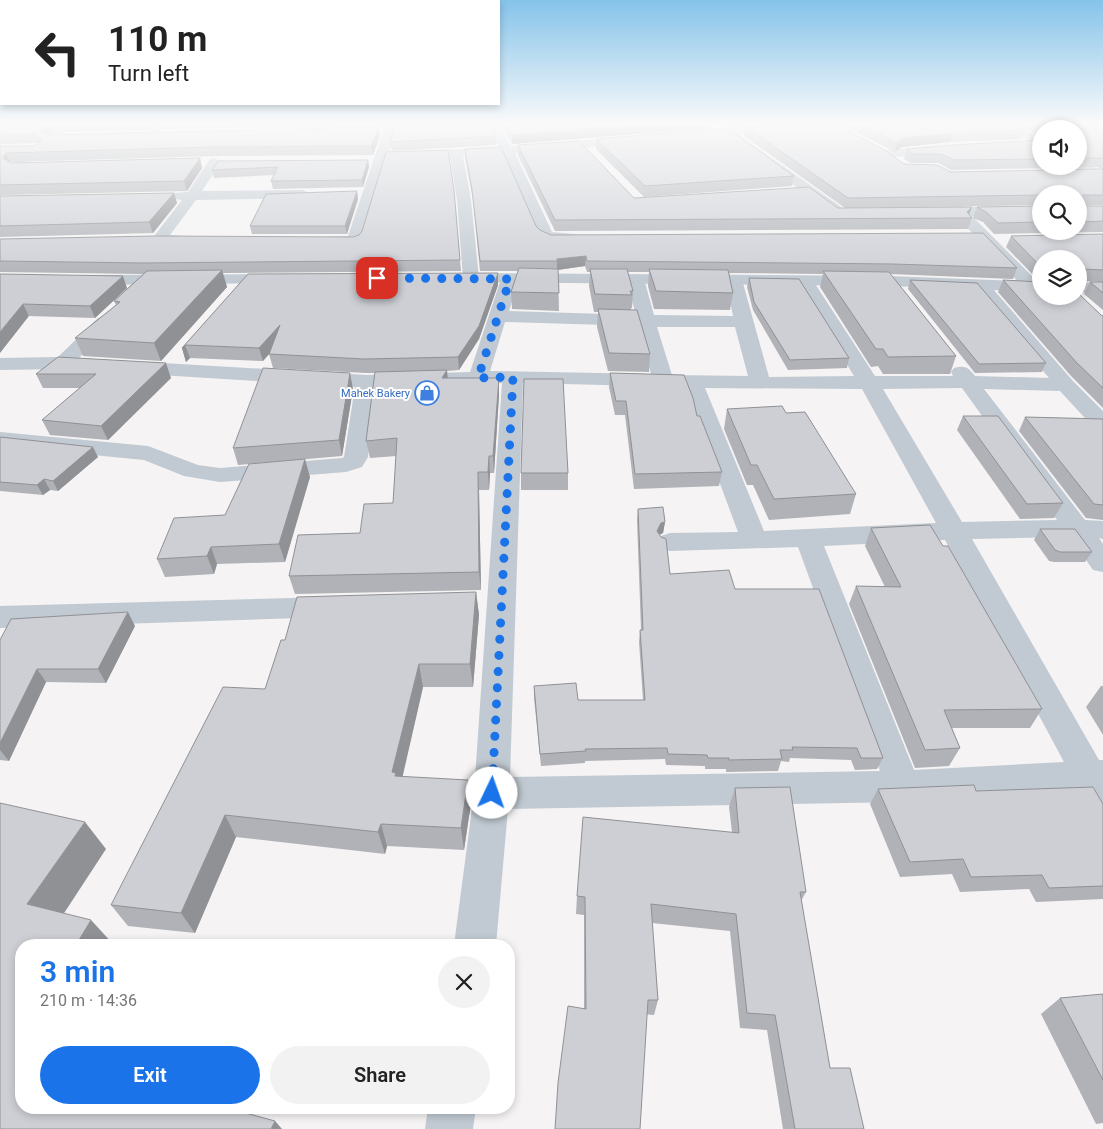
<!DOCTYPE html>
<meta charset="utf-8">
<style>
body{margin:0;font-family:Roboto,sans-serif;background:#f2f2f2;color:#222;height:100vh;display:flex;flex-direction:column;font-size:19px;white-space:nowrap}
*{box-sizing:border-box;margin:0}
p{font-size:16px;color:#767676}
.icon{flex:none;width:28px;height:28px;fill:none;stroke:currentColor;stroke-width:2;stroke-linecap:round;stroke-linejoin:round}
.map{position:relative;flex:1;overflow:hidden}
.panel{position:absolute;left:15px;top:939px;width:500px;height:175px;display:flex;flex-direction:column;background:#fff;border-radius:20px;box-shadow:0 2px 8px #0003}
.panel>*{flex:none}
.guide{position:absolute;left:0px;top:0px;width:500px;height:105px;box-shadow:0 2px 8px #0003;background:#fff;color:#222;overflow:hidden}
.buttons{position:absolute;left:1032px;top:120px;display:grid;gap:10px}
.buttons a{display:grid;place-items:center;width:55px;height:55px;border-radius:50%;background:#fff;box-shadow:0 2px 8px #0003;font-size:25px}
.pin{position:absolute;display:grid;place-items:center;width:42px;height:42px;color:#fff;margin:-21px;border-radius:10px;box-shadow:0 2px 8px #0006}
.me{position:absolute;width:55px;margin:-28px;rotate:3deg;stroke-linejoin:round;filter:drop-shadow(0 0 4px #0008)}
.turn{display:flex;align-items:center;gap:18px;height:105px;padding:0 25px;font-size:22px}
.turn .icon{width:65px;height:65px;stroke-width:2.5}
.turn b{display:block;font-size:35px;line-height:42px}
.round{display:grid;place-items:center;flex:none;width:52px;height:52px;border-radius:26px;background:#f2f2f2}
.head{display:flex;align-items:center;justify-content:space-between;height:85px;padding:0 25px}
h1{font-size:30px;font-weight:600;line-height:38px;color:#1a73e8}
.button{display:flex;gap:10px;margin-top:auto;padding:10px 25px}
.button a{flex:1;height:58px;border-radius:30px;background:#1a73e8;color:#fff;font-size:20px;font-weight:600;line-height:58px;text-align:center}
.button a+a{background:#f2f2f2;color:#222}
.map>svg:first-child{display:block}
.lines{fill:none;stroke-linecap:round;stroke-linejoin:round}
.minor{fill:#c1cad2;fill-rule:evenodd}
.tertiary{fill:#c1cad2;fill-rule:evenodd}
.wall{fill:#b0b2b7}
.shaded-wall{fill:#909195}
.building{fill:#cdcfd5;stroke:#909195}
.route{stroke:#1a73e8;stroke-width:9;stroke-dasharray:0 16.2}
.labels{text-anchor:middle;stroke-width:4;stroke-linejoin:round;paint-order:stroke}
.far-shop-label{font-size:11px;fill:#366cbe;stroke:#fff;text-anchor:end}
</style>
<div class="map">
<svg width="1103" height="1129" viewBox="0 0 1103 1129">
<rect width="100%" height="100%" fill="#f5f3f3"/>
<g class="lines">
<!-- minor -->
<g class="minor">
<path d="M64,123h13l-72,59 -5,1v-10z"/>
<path d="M154,123h12l-12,14 -37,3 -6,-4 6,-4h30z"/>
<path d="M386,123h12l-9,30 110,-6 -13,-24h12l13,23 123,-10 6,4 -6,4 -119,9 37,79 33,3 3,3 -3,3c-14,4 -32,3 -45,-3l-37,-84 -40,2 8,44 8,78 -2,4h-12l-2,-4 -6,-78 -7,-43 -64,3 -26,84 -39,1 -6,-2 -2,-3 2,-3 33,-1z"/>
<path d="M795,123h48l-6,3 -98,9 101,71 2,3 -2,3h-10l-108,-80 6,-3z"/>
<path d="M995,123h15l31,15v8z"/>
<path d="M944,145l6,4 -2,3 -62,6 -6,-4 6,-4z"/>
<path d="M215,158l6,4 -19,29 101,-1 7,4 -7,4 -107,2 -26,35 27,2 2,3 -2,3h-44l-2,-3 31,-40 -8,-1 -2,-3 2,-3 14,-1 22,-33z"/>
<path d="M1079,160l24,12v9l-29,-14 5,-1z"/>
<path d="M952,200l5,1 6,6h78v8l-69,1 67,67 2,3 -2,5 -6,1 -6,-1 -71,-75 -28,-1 -2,-3 2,-3 19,-2 -2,-3 2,-3z"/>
<path d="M510,274l6,1 3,4 -10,32 127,4 -10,-36 3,-4h12l3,4 10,36 79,1 -7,-36 3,-4h12l28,101 85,-1 -59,-96 3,-4h12l65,100h78l-2,-4 3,-4c11,-3 14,-1 21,8l74,2 -78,-93 3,-4 6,-1 6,1 87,100 30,30v20l-8,-2 -35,-38 -76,-2 101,131 18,1v18l-4,-1 4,6v28l-10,-2 -23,-33 -98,2 127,221h4v56l-13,-5 -10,-19 -177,10 -395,7 -12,136h-42l20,-152 28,-410 -126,4 -8,70 -6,10 -16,5 -126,10 -36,-6 -40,-16 -144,-14v-14l148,14 50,19 22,3 122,-10 2,-1 11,-70 -292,-18 -63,1v-12l58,-1 40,-39 7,-2 7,2 2,4 -35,36 287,17 104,-3 31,-93 3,-4zM505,322l134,4 12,48 -161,-3zM657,327h78l13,49 -76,-1zM523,383l161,4 54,145 -68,1 -9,3 -4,6 4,6 9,3 128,-4 82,224 -370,6zM705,388l157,1 74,134 -172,8zM962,388l95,132 -95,2 -79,-133zM945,540l119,222 -150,8 -90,-224z"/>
<path d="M330,597l10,3 5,7 -5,7 -10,3 -330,11v-22z"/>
<path d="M428,1108h48l-3,21h-48z"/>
</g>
<!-- tertiary -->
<g class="tertiary">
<path d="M460,273l430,3 151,6v10l-151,-6 -436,-4 -2,-4 2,-4z"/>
<path d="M282,274l6,1 3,4 -3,4 -200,2 -6,-1 -3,-4 3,-4 6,-1z"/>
<path d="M1079,282l24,1v10l-24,-1z"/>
</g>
</g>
<!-- wall -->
<g class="wall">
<path d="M0,123h152l-6,7 -94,2 -3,3 330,-8 1,9 -7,19 -158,1 -205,6 1,1 189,-5 2,10 -15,23 -187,4v-49h34l4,-3 -38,1z"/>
<path d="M161,123h224l-1,2 -221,4z"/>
<path d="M500,123h211l-1,5 -198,16z"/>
<path d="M725,123h45l-40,3z"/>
<path d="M843,123h169l13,7 -3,9 -72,3 -48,5 -7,5 -52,-26z"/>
<path d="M1014,123h89v82h-21v1h21v26l-109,2 -11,-12 -10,-4 4,-11 64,-1v25h38v-37h-38v11l-177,3 108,-1 -3,8 3,3 -4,11 -413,2 -37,-76v-10l116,53 204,10h7l-101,-72 2,-9 158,37 47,8 151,-3 -5,-2 -146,3 -13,-7h-27l-7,-4 3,-10 134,-9v26h38v-37h-38v7z"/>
<path d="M496,136v9l-104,6 -2,-9z"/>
<path d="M596,139l198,37 -2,10 -148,11 -48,-48z"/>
<path d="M465,149l75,81 11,5 466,33 -4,11 -123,-5 66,82 -6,18h-67l-5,-8 -7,1 -51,-80 3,-13 -94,-1 4,20 -3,17 -76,-1 -6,-23 1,-14h-21l5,19 -1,17h-1v2l19,44 -1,18 -41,-1 -11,-44 1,-15h-4l-5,-26 1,-14h-3l-2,-6 -27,4 1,41 -47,-2 -1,-17 7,-21h-38l-7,-71 -8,-42z"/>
<path d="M368,160l1,7 -6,20 -90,2 -2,-8 3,-6 -60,3 -2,-8z"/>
<path d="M454,190l7,81 -238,2 4,14 -66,74 -78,-5 -8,-18 41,-33 -2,-4 29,-27 -143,-2v-33l353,-2 6,-2z"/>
<path d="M357,191l1,8 -11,35h-95l-2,-8z"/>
<path d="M174,193l3,10 -24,30 -153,4v-41z"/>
<path d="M1103,234v48l-20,-1 -4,10v-32h-38v22l-3,-1 -32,-33 5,-11z"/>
<path d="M0,274l127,14 -32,30 -66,-2z"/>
<path d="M248,274l250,11 -19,54 -20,31 -12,1 1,7 51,17 -5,78h-4l-1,17h-10l2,100 -186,4 -6,-18 71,-43 33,-30 3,-47 -26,2 -4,-17 9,-68h-9l-93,-5 -4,-14 -6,7 -73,-3 -4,4 -4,-14z"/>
<path d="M749,278l100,80 -2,10 -59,2 -35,-60 -6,-23z"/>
<path d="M910,280l136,83 -4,9 -67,1 -67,-84z"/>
<path d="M1003,280l100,36v92l-32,-32 -73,-84z"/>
<path d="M1090,282h13v28l-19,-16z"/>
<path d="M58,357l113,21 -63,62 -58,-5 -8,-15 38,-32h-37l-7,-14z"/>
<path d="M610,373l87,43 25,56 -3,14 -85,3 -9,-74h-10l-6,-28z"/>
<path d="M353,389l-11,67 -104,9 -5,-17z"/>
<path d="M727,409l129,85 -6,20 -81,6 -16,-35h-6l-23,-56z"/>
<path d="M963,416l100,87 -9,15 -34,1 -63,-89z"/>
<path d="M1025,417l78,2v101l-17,-2 -67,-87z"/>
<path d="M0,437l98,20 -40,34 -8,-1 -7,5 -43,-4z"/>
<rect x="521" y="473" width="47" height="17"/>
<path d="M310,477l-25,85 -68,2 -3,10 -49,3 -8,-18 68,-44z"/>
<path d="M638,509l27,13 -2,11 -4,2 11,39 65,15 148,169 -6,11 -22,1 -4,-10 -61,-2 -1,4 -8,-1 -3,10 -52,1v-3h-21v-3l-39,-1 -1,-6 -80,2v2l-44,3 -7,-68v-12l44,14h65l-4,-58 1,-12h1l-4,-110z"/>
<path d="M871,528l171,181 -12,19h-78l8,20 -11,18 -34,2 -66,-164 7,-18 29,1 -20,-41z"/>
<path d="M1040,529l52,23 -7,10h-31l-5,-1 -15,-21z"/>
<path d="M476,592l3,23 -6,72h-50l-21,90 69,26 -7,47 -77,-4 -2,8 -149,-17 -41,96 -67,-7 -17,-21 154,-216 20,-49z"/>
<path d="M135,626l-29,57 -60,-1 -37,79 -9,-1v-120z"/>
<path d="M1101,686h2v49l-17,-28z"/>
<path d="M735,788l71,104 -5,9 29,167 34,61h-81l-16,-99 -27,-2 -10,-97 -78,-8 6,77 -4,15 -70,-6v-94l-8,-1 1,-18 155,-64 -3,-25z"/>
<path d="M878,789l98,2 127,13v95l-67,3 -7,-13 -69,3 -8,-18 -52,3 -30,-73z"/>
<path d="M1103,994v129l-7,1 -55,-110 19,-16z"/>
</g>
<!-- shaded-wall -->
<g class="shaded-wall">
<path d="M49,123l3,9 -8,7 -3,-9z"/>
<path d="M144,123h8l-6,7z"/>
<path d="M658,123h53l-1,5 -198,16v-9z"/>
<path d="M731,123h39l-40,3z"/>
<path d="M379,127l1,9 -7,19 -2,-9z"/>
<path d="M953,133l-3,9 -48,5 -7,5 2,-9 7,-5z"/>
<path d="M6,153l4,9 -7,-4z"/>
<path d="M200,158l2,10 -15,23 -3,-10z"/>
<path d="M368,160l1,7 -6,20 -1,-7z"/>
<path d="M357,191l1,8 -11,35 -2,-8z"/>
<path d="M174,193l3,10 -24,30 -4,-11z"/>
<path d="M972,207l-4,11 -1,-6z"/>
<path d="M586,256l-1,10 -28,4v-11z"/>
<path d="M222,270l5,17 -66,74 -7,-18z"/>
<path d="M498,273v12l-19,54 -20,31 -1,-13z"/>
<path d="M123,276l4,12 -32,30 -5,-12z"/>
<path d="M23,304l6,12 -29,37v-21z"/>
<path d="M280,325l3,13 -20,23 -4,-13z"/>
<path d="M185,345l5,13 -4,4 -4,-14z"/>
<path d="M166,363l5,15 -63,62 -7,-14z"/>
<path d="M447,370l1,17 -6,-9z"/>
<path d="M350,373l3,16 -11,67 -3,-16z"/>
<path d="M499,378v17l-5,78 -1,-17z"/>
<path d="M93,447l5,10 -40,34 -5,-10z"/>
<path d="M489,456l1,17 -1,17 -1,-18z"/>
<path d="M305,459l5,18 -25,85 -6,-18z"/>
<path d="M478,472l1,18 2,100 -2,-18z"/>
<path d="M44,479l6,11 -7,5 -6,-10z"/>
<path d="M665,522l-2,11 -4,2 -2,-4 4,-8z"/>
<path d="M211,547l6,17 -3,10 -7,-18z"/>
<path d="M476,592l3,23 -6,72 -3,-23z"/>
<path d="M128,612l7,14 -29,57 -8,-14z"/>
<path d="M419,664l4,23 -23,101 -8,-16z"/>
<path d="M37,669l9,13 -37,79 -9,-11v-7z"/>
<path d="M468,780l3,23 -7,47 -3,-22z"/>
<path d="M225,815l11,22 -41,96 -14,-20z"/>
<path d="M85,822l21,27 -53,81 -26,-26z"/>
<path d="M381,824l6,22 -2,8 -7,-22z"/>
<path d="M91,920l23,25h-38z"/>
<path d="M275,1121l7,8h-11z"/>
</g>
<!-- building -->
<g class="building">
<path d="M0,123h57h-8l-8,7 7,5 331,-8 -8,19 -159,1 -206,6 -3,5 8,5 189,-5 -16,23 -184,4v-39h34l8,-6 -8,-6h-34z"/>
<path d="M396,123h92l8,13 -106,6z"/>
<path d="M505,123h153l-146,12z"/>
<path d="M794,123h38l51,26 21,15 33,1 14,7 150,-3 2,-1v27h-20l-1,2v9h21v15l-24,1v-28h-38v1l-193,3 -102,-71z"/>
<path d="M857,123h155l13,7 -72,3 -49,5 -7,5z"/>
<path d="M1036,123h67v35h-24v-29h-34v-2z"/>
<path d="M727,128l67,48 -149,10 -49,-47z"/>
<path d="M1041,140v19l-87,1 -13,-6h-28l-6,-5 46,-4z"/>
<path d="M579,141l55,57 175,-11 29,21 134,-1 -5,5 5,6 -417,2 -37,-75z"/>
<path d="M501,147l35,79 4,4 11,5 432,-2 34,35 -124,-4 -306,-3 -1,-5 -29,3v2h-77l-8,-71 -7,-41z"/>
<path d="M448,150l6,40 6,70 -317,3 -143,-2v-22l155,-3 198,1 6,-2 3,-4 24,-79z"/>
<path d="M368,160l-6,20 -91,1 7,-14 -66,3 6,-9z"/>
<path d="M357,191l-12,35h-95l16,-32z"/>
<path d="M174,193l-25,29 -149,4v-30z"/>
<path d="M1041,206v16l-43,1 -12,-11 -9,-5z"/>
<path d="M1103,234v36l-20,-1v13h-4v-23h-38v8l-30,-31z"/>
<path d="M519,268l39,1 1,24 -48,-1z"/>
<path d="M590,269h37l6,22h-3l2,4 -37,-1z"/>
<path d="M649,269l79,1 5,23 -77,-2z"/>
<path d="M222,270l-68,73 -79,-5 45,-36 -6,-1 33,-30z"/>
<path d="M823,271l66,1 67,84 -68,1 -5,-8h-7z"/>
<path d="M498,273l-19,53 -21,31 -94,2 -95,-5 11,-29 -21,23 -74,-3 -3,3 66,-74z"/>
<path d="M0,274l123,2 -33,30 -67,-2 -23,28z"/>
<path d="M749,278l50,1 50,79 -59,2 -36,-58z"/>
<path d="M910,280l67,3 69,80 -67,1z"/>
<path d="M1003,280l38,2v14h38v-2l22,21 2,1v72l-26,-25z"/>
<path d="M1090,282h13v11z"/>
<path d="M598,309l39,1 13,44 -41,-1z"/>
<path d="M58,357l108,6 -65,63 -59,-6 54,-46h-60z"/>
<path d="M263,368l87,5 -11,67 -106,8z"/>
<path d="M447,370l-5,8h57l-6,78h-4l-1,16h-10l1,100 -190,4 9,-41 62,-2 4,-29 29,-1 4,-65 -31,3 9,-69z"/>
<path d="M610,373l74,2 9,23 4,18h3l22,56 -87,2 -9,-73h-10z"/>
<path d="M524,379h39l5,94h-47z"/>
<path d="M782,406l4,7 19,-1 51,82 -82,5 -17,-34h-6l-24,-56z"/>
<path d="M963,416h35l65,87 -36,1z"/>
<path d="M1025,417l78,2v86l-9,-1z"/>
<path d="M0,437l93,10 -40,34 -9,-2 -7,6 -37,-3z"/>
<path d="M305,459l-26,85 -68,3 -4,9 -50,3 17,-41 51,-3 24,-51z"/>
<path d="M663,507l2,15 -4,1 -4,8 4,6 5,2 4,35 59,-4 6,19h84l64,169h-22l-4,-10 -65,-1 1,3h-13l2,9 -53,1v-2h-21l-1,-3 -39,-1 -1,-6 -82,1 1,2 -46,3 -6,-68 42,-3 2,17h67l-5,-70h3l-5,-121z"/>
<path d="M930,525l13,21h5l94,163 -98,1 16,38 -35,2 -69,-164 45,1 -30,-59z"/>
<path d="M1040,529h35l17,23h-32l-5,-2z"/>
<path d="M476,592l-6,72h-51l-27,108 4,1 -1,3 73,4 -7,48 -80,-4 -3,8 -153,-17 -44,98 -70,-8 112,-218 42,2 16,-49h4l12,-43z"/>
<path d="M128,612l-30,57h-61l-37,74v-103l11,-21z"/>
<path d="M974,785l2,6 117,-4 10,17v82l-54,2 -7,-13 -71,2 -8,-18 -53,3 -32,-73z"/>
<path d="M790,787l16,105h-6l30,176h20l14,61h-69l-20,-114 -28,-2 -11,-99 -85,-10 7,96h-10l-8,129h-85l3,-46 10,-77 18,3 -1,-112 -8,-1 6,-79 156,16 -4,-45z"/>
<path d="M0,803l85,19 -58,82 64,16 -15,25h-55v163h206l48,13 -4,8h-271z"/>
<path d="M1103,994v86l-43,-82z"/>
</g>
<!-- sky -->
<linearGradient id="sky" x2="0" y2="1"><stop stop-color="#85c3ea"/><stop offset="0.44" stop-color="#fafafa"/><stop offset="1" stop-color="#fafafa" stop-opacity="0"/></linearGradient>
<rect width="1103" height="281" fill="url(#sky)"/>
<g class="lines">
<!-- route -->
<path class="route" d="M377,278l133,1 -32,99 35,-1 -21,416"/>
</g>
<!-- icons -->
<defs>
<g id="shop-ring" transform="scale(1.25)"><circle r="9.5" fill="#fff" stroke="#3f7fe0" stroke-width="1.5"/><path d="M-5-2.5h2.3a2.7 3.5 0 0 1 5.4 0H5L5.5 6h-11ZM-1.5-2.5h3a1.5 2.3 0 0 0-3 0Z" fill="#3f7fe0"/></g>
</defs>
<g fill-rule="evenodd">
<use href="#shop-ring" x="427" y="393"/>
</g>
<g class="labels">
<!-- far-shop labels -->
<g class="far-shop-label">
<text x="410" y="397">Mahek Bakery</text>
</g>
</g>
</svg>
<div class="buttons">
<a><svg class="icon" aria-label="sound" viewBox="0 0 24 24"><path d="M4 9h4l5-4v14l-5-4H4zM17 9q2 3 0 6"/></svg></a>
<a><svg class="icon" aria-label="search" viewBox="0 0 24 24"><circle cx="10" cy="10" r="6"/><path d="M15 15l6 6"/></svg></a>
<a><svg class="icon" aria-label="layers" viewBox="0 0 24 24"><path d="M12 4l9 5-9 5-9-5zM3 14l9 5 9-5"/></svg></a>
</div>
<div class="pin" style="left:377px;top:278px;background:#d93025"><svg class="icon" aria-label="arrive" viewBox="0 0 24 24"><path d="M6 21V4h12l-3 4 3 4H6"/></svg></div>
<svg class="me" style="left:492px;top:793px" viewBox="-20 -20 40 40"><circle r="19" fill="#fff"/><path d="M0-13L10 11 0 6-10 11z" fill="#1a73e8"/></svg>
<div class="guide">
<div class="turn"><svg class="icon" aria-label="left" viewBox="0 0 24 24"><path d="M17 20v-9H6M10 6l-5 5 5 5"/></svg><div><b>110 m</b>Turn left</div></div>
</div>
<section class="panel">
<div class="head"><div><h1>3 min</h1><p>210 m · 14:36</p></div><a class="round"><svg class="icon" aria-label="close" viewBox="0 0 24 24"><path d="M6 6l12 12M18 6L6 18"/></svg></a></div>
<div class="button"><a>Exit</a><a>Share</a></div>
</section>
</div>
